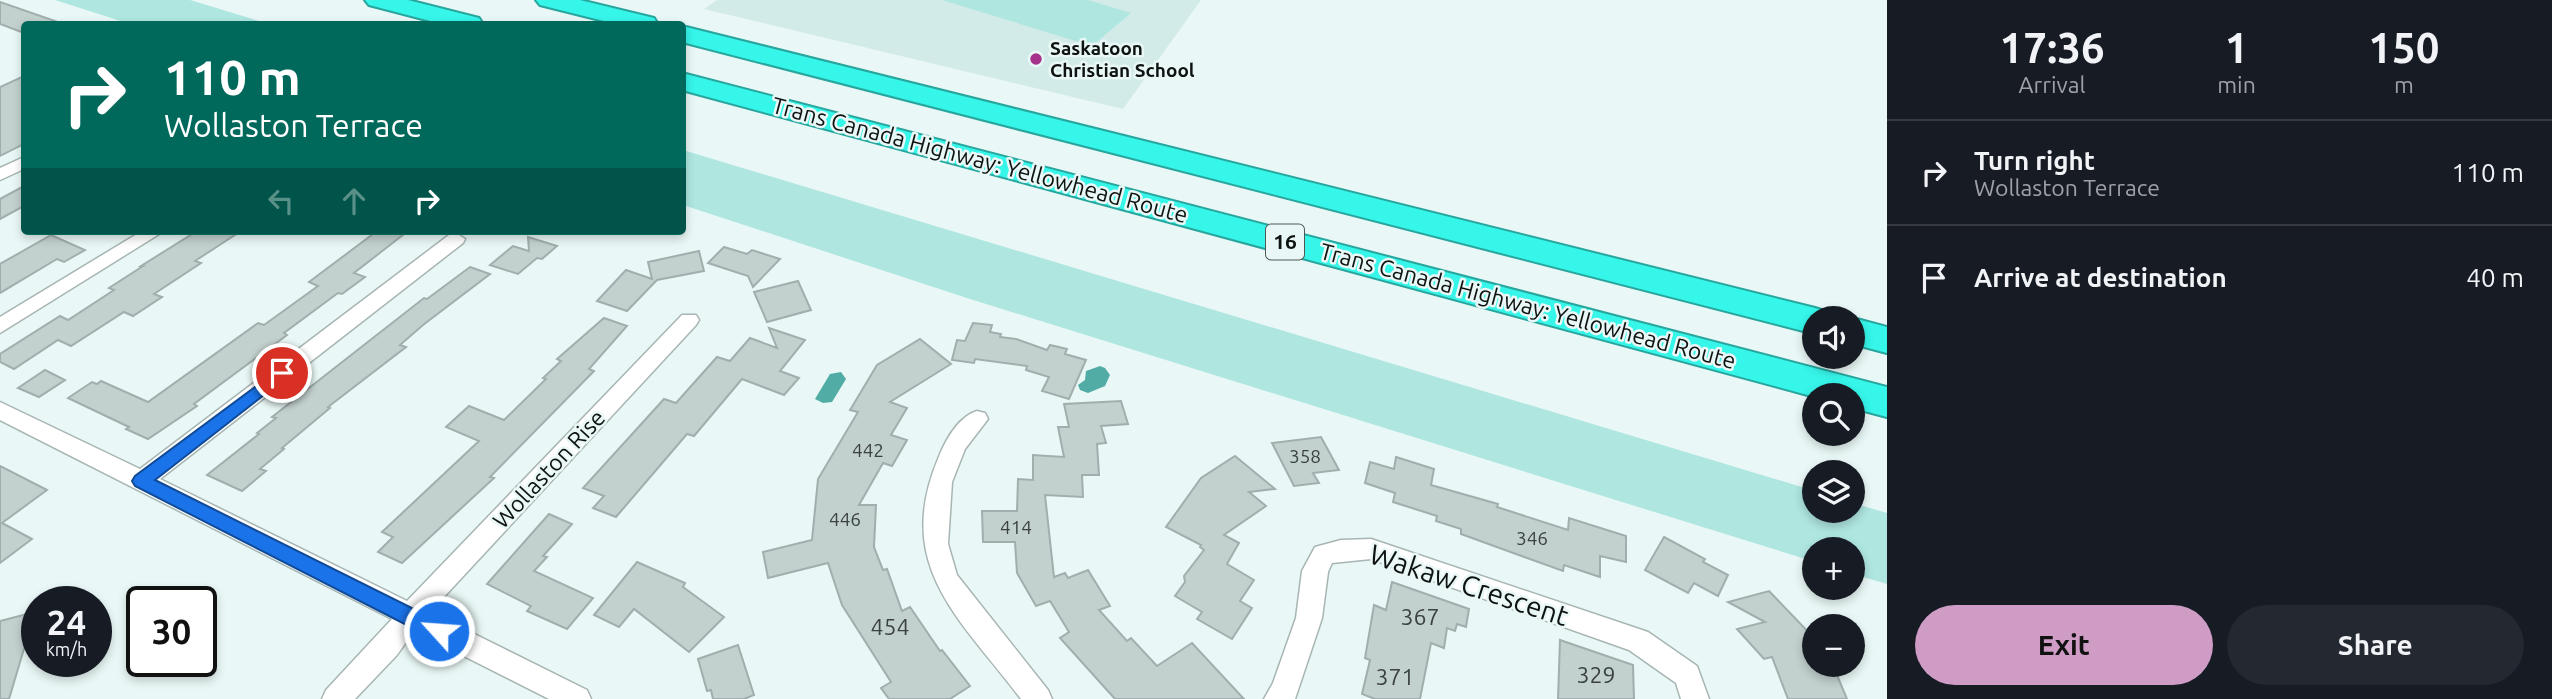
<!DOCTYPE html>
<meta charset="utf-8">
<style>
body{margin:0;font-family:Ubuntu,sans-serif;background:#242831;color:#f1f3f6;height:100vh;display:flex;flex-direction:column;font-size:26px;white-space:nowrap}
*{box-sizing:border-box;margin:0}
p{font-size:23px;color:#9ea1a6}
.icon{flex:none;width:38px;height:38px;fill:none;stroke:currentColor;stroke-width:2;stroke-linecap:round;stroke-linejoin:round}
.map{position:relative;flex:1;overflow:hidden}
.details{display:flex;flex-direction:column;background:#171b24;width:665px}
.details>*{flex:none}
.top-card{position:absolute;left:21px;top:21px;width:665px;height:214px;border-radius:7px;box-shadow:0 4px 10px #0003;background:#00695c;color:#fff;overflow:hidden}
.controls{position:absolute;left:1802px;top:306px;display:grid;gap:14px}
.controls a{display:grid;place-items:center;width:63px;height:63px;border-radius:50%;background:#171b24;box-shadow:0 4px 10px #0003;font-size:35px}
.speed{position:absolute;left:21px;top:586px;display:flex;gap:14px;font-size:35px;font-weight:700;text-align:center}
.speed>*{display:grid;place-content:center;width:91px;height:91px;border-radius:50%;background:#171b24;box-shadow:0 4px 10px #0003;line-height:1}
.speed small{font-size:18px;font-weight:400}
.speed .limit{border:4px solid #111;border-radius:10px;background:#fff;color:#111}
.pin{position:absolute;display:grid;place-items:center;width:60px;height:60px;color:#fff;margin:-30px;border:4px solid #fff;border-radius:50%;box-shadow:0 2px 7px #0007}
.me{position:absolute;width:77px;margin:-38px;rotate:296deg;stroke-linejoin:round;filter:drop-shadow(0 0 5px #0008)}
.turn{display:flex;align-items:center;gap:24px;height:147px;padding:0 28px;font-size:32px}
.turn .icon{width:91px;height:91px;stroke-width:2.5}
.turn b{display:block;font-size:49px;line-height:60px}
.lanes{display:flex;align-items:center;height:66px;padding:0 28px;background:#0003;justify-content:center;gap:35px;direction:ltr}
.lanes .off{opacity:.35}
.eta{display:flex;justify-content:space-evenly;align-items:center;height:119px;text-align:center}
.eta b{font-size:42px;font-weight:700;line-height:49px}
.primary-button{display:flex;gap:14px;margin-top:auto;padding:14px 28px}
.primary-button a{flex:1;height:80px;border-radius:42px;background:#cf9cc6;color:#111;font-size:28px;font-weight:700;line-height:80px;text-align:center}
.primary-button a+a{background:#242831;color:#f1f3f6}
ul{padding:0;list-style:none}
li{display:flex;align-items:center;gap:21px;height:105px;padding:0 28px;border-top:2px solid #363941}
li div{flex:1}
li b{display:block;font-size:26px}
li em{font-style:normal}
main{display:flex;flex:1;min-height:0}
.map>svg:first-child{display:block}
.built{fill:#d3ebe8}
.green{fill:#afe6e0}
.water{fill:#50aca5}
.building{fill:#c2d0ce;stroke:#a1aead;stroke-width:2}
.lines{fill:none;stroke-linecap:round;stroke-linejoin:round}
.minor-casing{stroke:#a7b5b3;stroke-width:3}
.motorway-casing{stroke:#28a69e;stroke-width:4}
.minor{fill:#fff;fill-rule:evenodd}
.motorway{fill:#36f5e9;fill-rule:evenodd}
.route{fill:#1a73e8;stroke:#114b97;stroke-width:2}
.poi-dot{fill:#a6328b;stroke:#e9f8f6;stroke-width:2.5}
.labels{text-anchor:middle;stroke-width:5;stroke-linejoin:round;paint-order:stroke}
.far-poi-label{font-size:19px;font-weight:bold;fill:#0e1312;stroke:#e9f8f6;text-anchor:start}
.number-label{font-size:19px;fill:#3b4241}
.shield{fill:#e9f8f6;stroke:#505856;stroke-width:2}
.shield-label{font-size:21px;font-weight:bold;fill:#0e1312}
.street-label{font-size:23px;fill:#0e1312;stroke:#e9f8f6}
.near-number-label{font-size:23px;fill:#3b4241}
.near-street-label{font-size:28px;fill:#0e1312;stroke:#e9f8f6}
</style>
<main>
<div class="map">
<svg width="1887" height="699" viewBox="0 0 1887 699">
<rect width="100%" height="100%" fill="#e9f8f6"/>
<!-- built -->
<path class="built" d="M717,0h484l-78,109 -419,-100z"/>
<!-- green -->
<g class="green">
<path d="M55,0h135l79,24h-139z"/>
<path d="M942,0h146l43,13 -39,33z"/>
<path d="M683,150l1132,341v20h38v-8l34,10v71l-34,-10v-24h-38v12l-845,-263 -287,-94z"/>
</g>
<!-- water -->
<g class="water">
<path d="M1100,366l5,2 5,7 -5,11 -17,7 -8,-3 -2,-5 7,-5 1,-9z"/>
<path d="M841,372l5,7 -14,23 -9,1 -8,-4 15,-25z"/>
</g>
<!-- building -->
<g class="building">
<path d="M0,2l58,20 -1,2h-33v9l-24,-9z"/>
<path d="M24,76v68l-24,12v-69z"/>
<path d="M24,186v20l-24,13v-20z"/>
<path d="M197,231h44l-46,30 6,2 -47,31 8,3 -29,19 -9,-4 -53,34 -13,-6 -44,29 -14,-7v-8l60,-38 8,4 46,-30 -5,-2 34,-22h-2z"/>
<path d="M377,231h31l-54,42 11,4 -23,17 -4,-1 -54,40 3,2 -93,69 3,2 -49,33 -22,-10 3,-2 -61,-29 24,-16 5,2 4,-3 47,21 110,-79 6,2 54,-39 -9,-4z"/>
<path d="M51,235l34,15 -21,12 -7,-3 -57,34v-29z"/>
<path d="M528,237l29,9 -15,13 -5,-1 -19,16 -28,-9 23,-19 16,5z"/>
<path d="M724,247l23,7 5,-4 28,9 -27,28 -5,-11 -40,-13z"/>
<path d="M699,251l5,20 -47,9 -30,31 -30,-10 29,-31 26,9 -4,-17z"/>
<path d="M470,267l20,7 -67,51 -23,20 6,2 -78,60 2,1 -48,40 2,1 -24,20 6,2 -24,20 -35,-16 52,-41 -2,-1 19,-15 -4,-1 28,-22 124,-97 3,1z"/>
<path d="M798,281l13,29 -44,12 -13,-30z"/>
<path d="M604,318l23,8 -38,43 5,2 -104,106 4,1 -92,85 -24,-11 15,-15 -11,-5 97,-91 -33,-14 23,-21 35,14 42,-41 -3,-1 18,-17 -4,-2z"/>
<path d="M973,323l19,2 -2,7 11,2 -1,3 16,2 31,11 3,-5 17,4 -2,5 21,6 -17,39 -27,-8 7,-14 -23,-7 1,-4 -52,-7 -1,4 -22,-3 5,-20 8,1z"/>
<path d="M769,328l36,12 -25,31 19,7 -15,17 -42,-16 -48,57 -7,-2 -71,83 -23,-9 11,-12 -21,-8 81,-89 12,4 41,-46 13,4 20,-23 27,10z"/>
<path d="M920,339l31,25 -61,38 17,6 -16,27 16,5 -15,26 -9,-3 -24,42h17l-2,42 9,23 4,-1 15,42 8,-4 30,44 2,-1 28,36 -20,13h-61l-8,-11 10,-6 -49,-77 -14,-42 -60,15 -5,-26 49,-12 6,-61 40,-67 -8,-2 27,-45z"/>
<path d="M45,370l20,10 -26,17 -21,-9z"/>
<path d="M1121,401l7,23 -27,2 5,17 -9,1 2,31h-17l1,22 -38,-2 9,82 11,-4 3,5 20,-8 22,36 -11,4 28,31 4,-3 26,28 35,-23 52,56h-129l-55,-61 9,-6 -19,-31 -14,5 -19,-33 -2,-31h-32l-1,-31h35l1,-32 15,1v-25l31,2 -6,-30h11l-5,-23z"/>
<path d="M1321,437l18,33 -26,3 6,10 -25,3 -22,-43z"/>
<path d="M1235,456l40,33 -26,3 17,14 -42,29 15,8 -12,21 27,16 -14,21 12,7 -20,31 -35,-20 5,-7 -27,-16 10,-14 -1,-6 20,-26 -4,-3 1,-2 -35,-18 35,-49z"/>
<path d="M1396,457l38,12 -3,16 67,19 -1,3 71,23 1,-12 57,18v26l-26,-6v21l-36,-12 -1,6 -102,-37v-5l-25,-8 1,-5 -44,-14 2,-9 -30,-10 5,-21 24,7z"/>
<path d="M0,466l47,24 -45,33 30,16 -32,24z"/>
<path d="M549,514l23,10 -29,32 4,1 -13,14 59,27 -26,31 -40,-18 4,-5 -44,-22z"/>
<path d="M1664,537l41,22 -2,3 25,13 -10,21 -24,-13 -6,10 -43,-23z"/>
<path d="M637,562l48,21 -2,4 41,30 -35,35 -55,-43 -15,18 -25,-12z"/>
<path d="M1392,582l77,27 -3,18 -9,-3 -2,7 -8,-3 -3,20 -13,-5 -11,56h-45l-13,-5 8,-34 -5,-2 9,-53 12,5z"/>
<path d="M1769,591l46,48v26l19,3 13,31h-59l-16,-42 -8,2 -27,-30 28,-7 -37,-20z"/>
<path d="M35,612l-26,87h-9v-78z"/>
<path d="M1560,640l73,25 1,34h-76z"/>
<path d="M738,645l16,50 -10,4h-31l-2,-9 -4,1 -9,-32z"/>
</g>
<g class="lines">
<!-- minor casing -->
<g class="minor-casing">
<g id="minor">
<path d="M24,157v12l-24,11v-12z"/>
<path d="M142,231h22l-164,102v-16z"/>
<path d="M456,233l9,6 -2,4 -303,236 247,122 275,-286h14l3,5 -3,5 -266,287 157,78 4,9h-42l-135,-68 -17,24 -42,44h-33l4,-9 66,-71 -392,-199v-18l140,67 309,-234z"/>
<path d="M977,411l8,2 3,6 -23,30 -13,33 -4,62 9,31 91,115 4,9h-31c-60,-80 -128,-132 -83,-240 7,-18 20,-42 39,-48z"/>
<path d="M1371,539l277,93 49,34 12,33h-28l-5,-16 -47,-33 -258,-91 -39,4 -4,9 -6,46 -27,81h-31l9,-16 23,-65 6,-47 13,-24 26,-7z"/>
</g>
</g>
<!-- motorway casing -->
<g class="motorway-casing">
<g id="motorway">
<path d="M365,0h43l71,18 4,6h-41l-73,-19z"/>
<path d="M536,0h44l74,18 4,6h-42l-76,-19z"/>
<path d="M682,26l1133,282 13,4 4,6h-17v16l-1133,-292z"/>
<path d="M682,73l1205,314v30l-34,-9v-12l-38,1 -1133,-307z"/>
<path d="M1852,318h1l34,9v26l-34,-9z"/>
</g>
</g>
<!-- minor -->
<use href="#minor" class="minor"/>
<!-- motorway -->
<use href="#motorway" class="motorway"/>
</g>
<!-- route -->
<path class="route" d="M282,367l5,2 3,4 -3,4 -132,103 291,145 3,6 -3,7 -7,2 -7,-2 -297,-152 -3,-5 3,-5z"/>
<!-- markers -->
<circle class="poi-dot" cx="1036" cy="59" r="7"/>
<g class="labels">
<!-- far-poi labels -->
<g class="far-poi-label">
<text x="1050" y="55">Saskatoon<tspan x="1050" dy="22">Christian School</tspan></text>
</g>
<!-- number labels -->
<g class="number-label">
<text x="868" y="457">442</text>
<text x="1305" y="463">358</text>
<text x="845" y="526">446</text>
<text x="1016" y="534">414</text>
<text x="1532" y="545">346</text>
</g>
<!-- shield labels -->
<rect class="shield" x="1266" y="224.5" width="38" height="35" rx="5"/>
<g class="shield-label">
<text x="1285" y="249">16</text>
</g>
<!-- street labels -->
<g class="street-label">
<text transform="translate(980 160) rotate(15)" y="8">Trans Canada Highway: Yellowhead Route</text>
<text transform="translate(1528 306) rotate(15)" y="8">Trans Canada Highway: Yellowhead Route</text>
<text transform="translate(549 469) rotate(-47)" y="8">Wollaston Rise</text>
</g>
<!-- near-number labels -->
<g class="near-number-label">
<text x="1420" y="625">367</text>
<text x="890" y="635">454</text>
<text x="1596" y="683">329</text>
<text x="1395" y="685">371</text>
</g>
<!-- near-street labels -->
<g class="near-street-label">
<text transform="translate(1469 585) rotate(18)" y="10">Wakaw Crescent</text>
</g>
</g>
</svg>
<div class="controls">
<a><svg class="icon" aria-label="sound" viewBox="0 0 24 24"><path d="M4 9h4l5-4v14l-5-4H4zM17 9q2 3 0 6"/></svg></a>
<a><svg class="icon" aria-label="search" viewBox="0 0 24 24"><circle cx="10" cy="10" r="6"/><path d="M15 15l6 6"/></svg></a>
<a><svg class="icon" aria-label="layers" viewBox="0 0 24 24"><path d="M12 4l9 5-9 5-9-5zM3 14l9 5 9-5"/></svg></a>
<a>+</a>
<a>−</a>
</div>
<div class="speed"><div>24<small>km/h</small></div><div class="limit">30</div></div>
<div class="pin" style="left:282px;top:373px;background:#d93025"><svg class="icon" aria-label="arrive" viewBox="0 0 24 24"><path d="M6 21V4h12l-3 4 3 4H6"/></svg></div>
<svg class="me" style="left:439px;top:631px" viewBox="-20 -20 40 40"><circle r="17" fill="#1a73e8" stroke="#fff" stroke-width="3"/><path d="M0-11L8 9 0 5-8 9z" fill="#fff"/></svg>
<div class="top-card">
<div class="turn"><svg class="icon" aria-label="right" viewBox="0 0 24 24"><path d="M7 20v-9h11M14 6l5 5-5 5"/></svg><div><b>110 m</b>Wollaston Terrace</div></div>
<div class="lanes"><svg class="icon off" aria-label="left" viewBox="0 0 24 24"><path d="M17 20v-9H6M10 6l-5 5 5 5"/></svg><svg class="icon off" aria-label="ahead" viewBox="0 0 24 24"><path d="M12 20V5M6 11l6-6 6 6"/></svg><svg class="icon" aria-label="right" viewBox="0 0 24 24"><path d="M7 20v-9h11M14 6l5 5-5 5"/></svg></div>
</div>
</div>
<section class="details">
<div class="eta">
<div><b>17:36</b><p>Arrival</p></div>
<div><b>1</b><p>min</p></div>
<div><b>150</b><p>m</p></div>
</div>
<ul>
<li><svg class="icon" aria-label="right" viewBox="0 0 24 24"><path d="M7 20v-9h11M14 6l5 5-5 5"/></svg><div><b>Turn right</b><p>Wollaston Terrace</p></div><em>110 m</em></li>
<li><svg class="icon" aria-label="arrive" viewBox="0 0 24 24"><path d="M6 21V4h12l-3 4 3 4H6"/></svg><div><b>Arrive at destination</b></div><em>40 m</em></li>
</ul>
<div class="primary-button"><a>Exit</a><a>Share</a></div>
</section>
</main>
